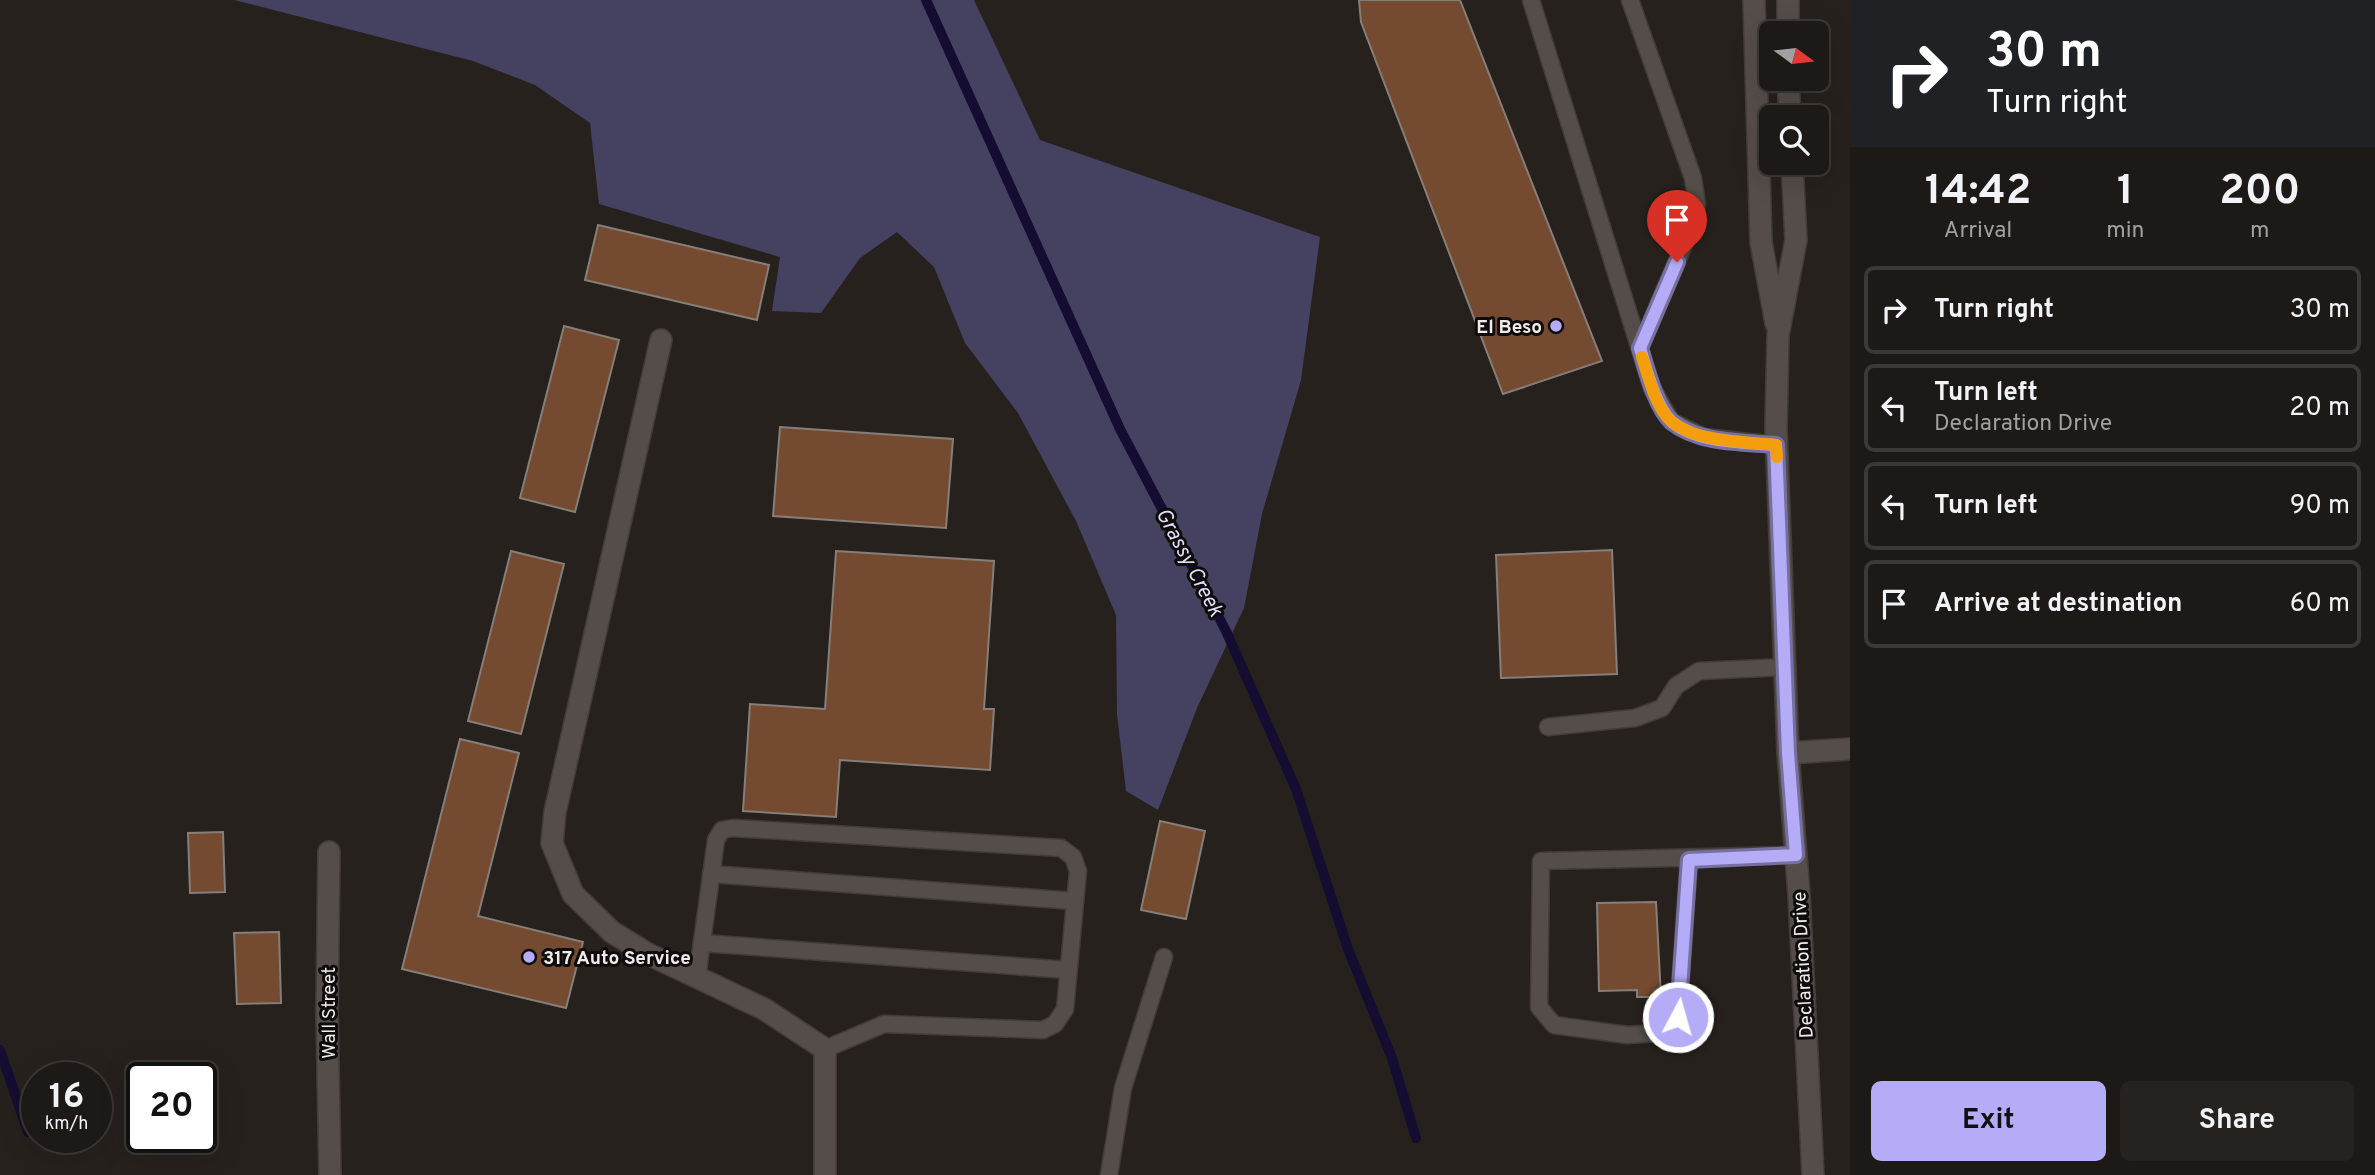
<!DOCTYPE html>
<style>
body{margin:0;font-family:Overpass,sans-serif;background:#25221f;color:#f1f3f6;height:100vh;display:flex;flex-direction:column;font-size:26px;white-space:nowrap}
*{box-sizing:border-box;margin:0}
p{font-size:23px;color:#a0a0a1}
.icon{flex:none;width:38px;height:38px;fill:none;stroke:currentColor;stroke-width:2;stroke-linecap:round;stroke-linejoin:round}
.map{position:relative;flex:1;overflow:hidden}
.panel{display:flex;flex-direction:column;background:#1d1916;width:525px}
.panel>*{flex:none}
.hud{background:#202124;color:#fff;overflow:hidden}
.needle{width:46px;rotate:105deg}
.controls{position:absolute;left:1759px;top:21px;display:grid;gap:14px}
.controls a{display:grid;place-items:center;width:70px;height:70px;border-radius:10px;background:#1d1916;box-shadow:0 7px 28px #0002,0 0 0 2px #3b3835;font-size:35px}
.speed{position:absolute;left:21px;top:1062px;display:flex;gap:14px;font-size:35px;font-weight:700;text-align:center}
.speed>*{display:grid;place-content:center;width:91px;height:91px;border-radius:50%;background:#1d1916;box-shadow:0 7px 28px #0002,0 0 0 2px #3b3835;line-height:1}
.speed small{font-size:18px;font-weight:400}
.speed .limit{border:4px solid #111;border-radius:10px;background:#fff;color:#111}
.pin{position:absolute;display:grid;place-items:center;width:60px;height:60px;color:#fff;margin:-72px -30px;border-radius:50% 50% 50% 0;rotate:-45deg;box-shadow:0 0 7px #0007}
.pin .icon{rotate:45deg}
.me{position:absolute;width:77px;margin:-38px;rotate:6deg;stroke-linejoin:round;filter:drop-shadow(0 0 5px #0008)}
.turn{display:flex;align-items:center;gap:24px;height:147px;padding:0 21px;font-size:32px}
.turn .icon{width:91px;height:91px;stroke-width:2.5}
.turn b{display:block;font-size:49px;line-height:60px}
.eta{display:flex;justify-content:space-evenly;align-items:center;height:119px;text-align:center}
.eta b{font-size:42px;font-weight:700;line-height:49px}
.action{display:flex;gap:14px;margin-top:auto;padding:14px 21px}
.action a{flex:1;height:80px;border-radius:10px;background:#b5acf8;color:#111;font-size:28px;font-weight:700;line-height:80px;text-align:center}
.action a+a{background:#25221f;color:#f1f3f6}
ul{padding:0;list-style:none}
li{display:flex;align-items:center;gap:21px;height:88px;margin:0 14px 10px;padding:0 7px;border:4px solid #3b3835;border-radius:10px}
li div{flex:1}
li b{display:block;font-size:26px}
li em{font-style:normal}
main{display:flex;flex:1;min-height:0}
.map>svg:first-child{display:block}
.green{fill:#454161}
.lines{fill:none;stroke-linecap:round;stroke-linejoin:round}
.stream{stroke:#150c31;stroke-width:10}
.building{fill:#744a31;stroke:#857e79;stroke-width:2}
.service-casing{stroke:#413c3a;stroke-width:19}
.minor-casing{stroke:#413c3a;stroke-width:24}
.service{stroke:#544d49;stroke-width:16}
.minor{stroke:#544d49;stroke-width:21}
.route-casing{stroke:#7670a1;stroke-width:18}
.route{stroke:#b5acf8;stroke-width:12}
.slow{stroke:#f59e0b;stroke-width:12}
.poi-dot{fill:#b5acf8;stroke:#0e0b0a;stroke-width:2.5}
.labels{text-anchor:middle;stroke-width:6;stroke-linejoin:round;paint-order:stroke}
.poi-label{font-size:19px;font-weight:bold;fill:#f0ebe9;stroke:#0e0b0a;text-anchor:end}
.street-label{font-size:19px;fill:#f0ebe9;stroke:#0e0b0a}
.water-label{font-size:21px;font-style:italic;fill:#dfddfa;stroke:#0e0b0a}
</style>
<main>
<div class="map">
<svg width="1850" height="1175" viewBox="0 0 1850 1175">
<rect width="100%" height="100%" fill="#27211e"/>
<!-- green -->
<path class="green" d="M234,0h740l66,140 280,97 -19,143 -39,134 -18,94 -47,100 -39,102 -32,-19 -9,-77 -1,-99 -40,-94 -58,-108 -53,-70 -31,-76 -37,-35 -37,26 -39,55 -49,-2 8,-54 -181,-53 -9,-81 -55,-38 -62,-24z"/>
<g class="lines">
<!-- stream -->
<g class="stream">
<path d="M926,0l194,429 106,202 70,158 52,160 44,109 24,80"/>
<path d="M0,1050l28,82"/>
</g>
</g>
<!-- building -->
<g class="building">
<path d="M1359,0h101l142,361 -99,33 -142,-372z"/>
<path d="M598,225l171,40 -12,55 -172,-40z"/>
<path d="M564,326l55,14 -44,172 -55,-14z"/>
<path d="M780,427l173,12 -7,89 -173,-12z"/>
<path d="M1612,550l5,124 -116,4 -5,-123z"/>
<path d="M511,551l53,13 -43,170 -53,-13z"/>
<path d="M836,551l158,10 -10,148h10l-4,61 -150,-10 -4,57 -93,-6 7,-107 75,5z"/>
<path d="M460,739l59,14 -41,163 105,26 -17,66 -164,-39z"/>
<path d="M1160,821l45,10 -19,88 -45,-9z"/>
<path d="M223,832l2,60 -35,1 -2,-60z"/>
<path d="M1656,902l5,95h-24v-7l-38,1 -2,-88z"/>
<path d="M279,932l2,71 -44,1 -3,-71z"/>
</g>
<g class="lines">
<!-- service casing -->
<g class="service-casing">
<g id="service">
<path d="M1531,0l121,388 19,33 33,16 72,8"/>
<path d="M1630,0l63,178 4,27 -11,35 -46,108"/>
<path d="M1548,727l87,-9 27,-10 14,-22 23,-15 85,-4"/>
<path d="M1689,860l-11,157 -21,16 -30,2 -73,-10 -15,-18 2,-146 255,-6"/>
<path d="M711,874l364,27"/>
<path d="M702,943l366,27"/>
<path d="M697,978l19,-138 6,-10 11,-2 328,20 12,9 5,14 -13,138 -10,15 -12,6 -159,-6 -59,25"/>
<path d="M1109,1175l14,-87 41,-131"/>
</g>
</g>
<!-- minor casing -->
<g class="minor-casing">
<g id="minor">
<path d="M1754,0l7,242 15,81"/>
<path d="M1788,33v-33"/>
<path d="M1788,79l2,38"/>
<path d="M1792,163l4,77 -18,95 -2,94 12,324 11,142 14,280"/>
<path d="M661,340l-106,472 -3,31 21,51 39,38 34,21 118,56 61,40v126"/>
<path d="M1788,753l62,-4"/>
<path d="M329,852l-2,160 3,163"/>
</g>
</g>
<!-- service -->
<use href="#service" class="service"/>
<!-- minor -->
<use href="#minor" class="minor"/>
</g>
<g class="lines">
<!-- route casing -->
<g class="route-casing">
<path id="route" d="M1677,262l-37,86c6,20 16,60 32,74 27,22 72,20 104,23l12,308 8,102 -107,5 -11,157"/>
</g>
<!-- route -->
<use href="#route" class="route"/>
<!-- slow -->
<path class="slow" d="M1642,357c7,20 13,50 29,64 23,21 76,21 105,24l1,12"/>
</g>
<!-- markers -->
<g class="poi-dot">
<circle cx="1556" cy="326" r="7"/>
<circle cx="529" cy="957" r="7"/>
</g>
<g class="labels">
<!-- poi labels -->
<g class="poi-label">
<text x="1542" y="333">El Beso</text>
<text x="543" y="964" text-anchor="start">317 Auto Service</text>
</g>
<!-- street labels -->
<g class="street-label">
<text transform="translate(1802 965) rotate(-93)" y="7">Declaration Drive</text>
<text transform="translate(328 1013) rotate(-90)" y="7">Wall Street</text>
</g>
<!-- water labels -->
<g class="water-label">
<text transform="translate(1190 562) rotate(62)" y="7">Grassy Creek</text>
</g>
</g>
</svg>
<div class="controls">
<a><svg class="needle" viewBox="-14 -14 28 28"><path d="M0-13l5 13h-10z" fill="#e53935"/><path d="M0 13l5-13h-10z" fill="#a0a0a1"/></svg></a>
<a><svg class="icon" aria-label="search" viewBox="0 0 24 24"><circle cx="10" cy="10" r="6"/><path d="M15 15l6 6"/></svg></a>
</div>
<div class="speed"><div>16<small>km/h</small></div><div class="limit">20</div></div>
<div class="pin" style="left:1677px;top:262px;background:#d93025"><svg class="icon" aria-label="arrive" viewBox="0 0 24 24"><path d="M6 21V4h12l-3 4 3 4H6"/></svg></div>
<svg class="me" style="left:1678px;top:1017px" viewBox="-20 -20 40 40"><circle r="17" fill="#b5acf8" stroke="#fff" stroke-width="3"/><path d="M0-11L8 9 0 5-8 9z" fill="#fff"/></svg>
</div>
<section class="panel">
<div class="hud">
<div class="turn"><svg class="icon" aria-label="right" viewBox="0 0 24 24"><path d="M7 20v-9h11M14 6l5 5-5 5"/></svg><div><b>30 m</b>Turn right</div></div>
</div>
<div class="eta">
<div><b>14:42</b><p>Arrival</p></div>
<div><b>1</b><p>min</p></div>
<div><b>200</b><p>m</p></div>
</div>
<ul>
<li><svg class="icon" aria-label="right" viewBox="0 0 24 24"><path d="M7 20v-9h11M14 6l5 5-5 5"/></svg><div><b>Turn right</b></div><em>30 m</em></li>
<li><svg class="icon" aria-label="left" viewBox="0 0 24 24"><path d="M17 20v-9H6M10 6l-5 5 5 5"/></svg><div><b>Turn left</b><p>Declaration Drive</p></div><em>20 m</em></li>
<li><svg class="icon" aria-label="left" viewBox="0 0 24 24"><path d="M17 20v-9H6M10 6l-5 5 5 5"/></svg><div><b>Turn left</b></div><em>90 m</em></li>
<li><svg class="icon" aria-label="arrive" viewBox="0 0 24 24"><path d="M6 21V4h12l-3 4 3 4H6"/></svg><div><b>Arrive at destination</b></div><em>60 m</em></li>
</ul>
<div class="action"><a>Exit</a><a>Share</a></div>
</section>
</main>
